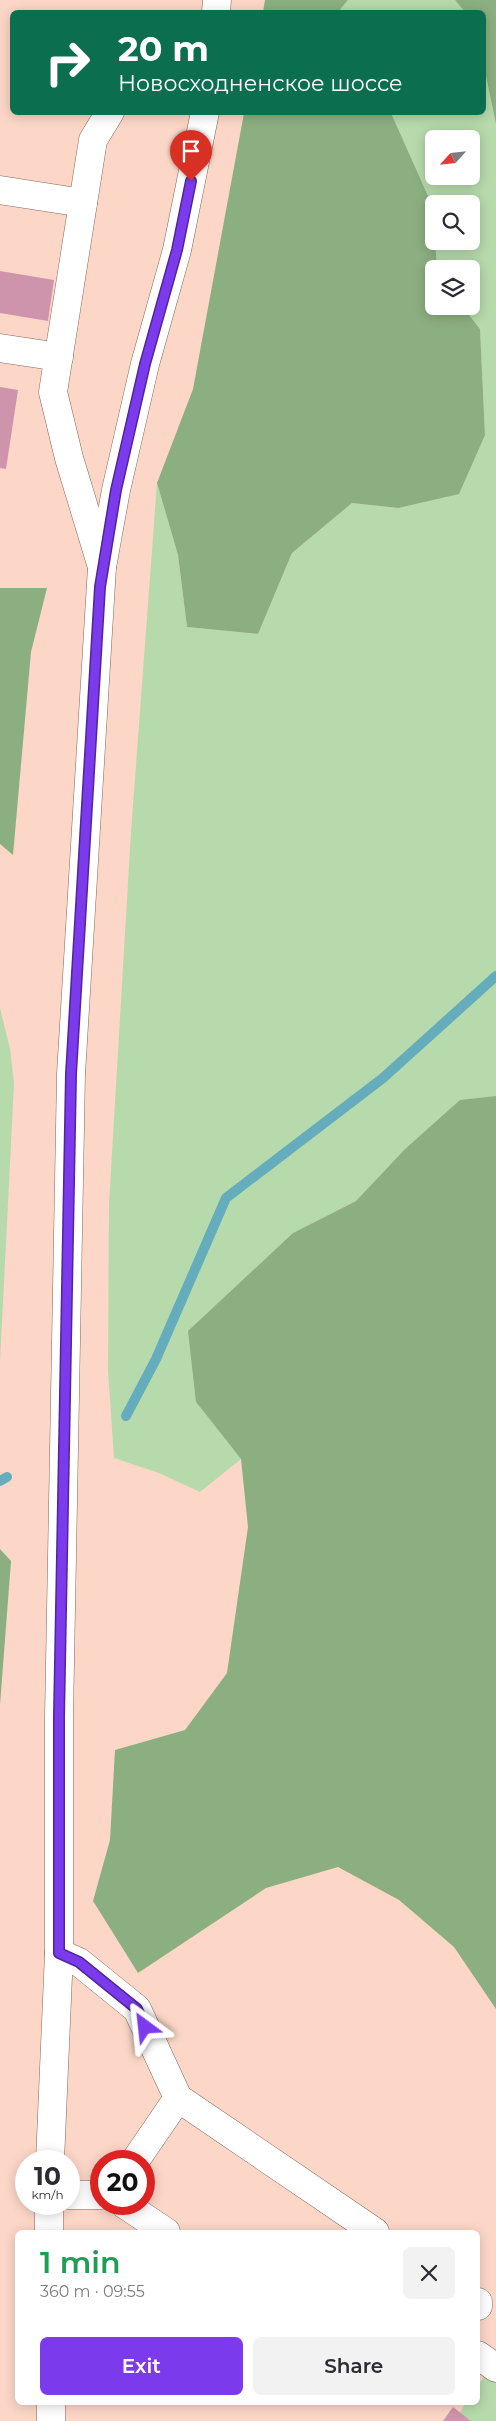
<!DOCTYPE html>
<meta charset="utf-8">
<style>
body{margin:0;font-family:Montserrat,sans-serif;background:#f2f2f3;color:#2b2b33;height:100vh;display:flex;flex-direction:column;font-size:19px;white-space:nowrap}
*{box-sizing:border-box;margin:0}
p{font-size:16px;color:#7c7c81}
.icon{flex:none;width:28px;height:28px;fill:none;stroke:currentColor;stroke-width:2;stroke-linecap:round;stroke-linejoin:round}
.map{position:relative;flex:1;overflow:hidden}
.sheet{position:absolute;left:15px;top:2230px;width:465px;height:175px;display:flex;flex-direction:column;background:#fff;border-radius:8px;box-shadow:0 2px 12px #0003}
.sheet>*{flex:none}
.top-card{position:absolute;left:10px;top:10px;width:476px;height:105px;border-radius:8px;box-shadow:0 2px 12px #0003;background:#0b6e4f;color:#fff;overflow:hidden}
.needle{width:32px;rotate:243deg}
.fabs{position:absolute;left:425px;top:130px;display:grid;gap:10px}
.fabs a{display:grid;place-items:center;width:55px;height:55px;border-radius:8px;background:#fff;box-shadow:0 2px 12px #0003;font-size:25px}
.speed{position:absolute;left:15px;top:2150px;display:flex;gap:10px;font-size:25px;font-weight:700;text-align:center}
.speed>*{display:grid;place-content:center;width:65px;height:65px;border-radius:50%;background:#fff;box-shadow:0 2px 12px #0003;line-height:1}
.speed small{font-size:12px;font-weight:400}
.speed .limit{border:8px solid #d22;background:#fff;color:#111}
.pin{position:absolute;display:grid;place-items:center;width:42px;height:42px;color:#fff;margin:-51px -21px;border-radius:50% 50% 50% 0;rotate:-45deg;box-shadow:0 0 5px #0007}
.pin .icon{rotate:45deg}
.me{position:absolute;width:55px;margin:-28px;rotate:330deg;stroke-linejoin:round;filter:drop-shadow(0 0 4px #0008)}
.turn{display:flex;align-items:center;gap:18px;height:105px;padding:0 25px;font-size:22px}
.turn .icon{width:65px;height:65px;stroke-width:2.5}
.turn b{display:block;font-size:35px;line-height:42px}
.round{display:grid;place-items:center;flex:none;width:52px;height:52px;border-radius:8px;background:#f2f2f3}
.overview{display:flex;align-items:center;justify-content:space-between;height:85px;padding:0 25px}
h1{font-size:30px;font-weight:600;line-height:38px;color:#1e9e55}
.primary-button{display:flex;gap:10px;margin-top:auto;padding:10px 25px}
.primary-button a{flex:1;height:58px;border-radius:8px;background:#7c3aed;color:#fff;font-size:20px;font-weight:600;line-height:58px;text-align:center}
.primary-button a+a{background:#f2f2f3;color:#2b2b33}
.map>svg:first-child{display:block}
.green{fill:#b6daab;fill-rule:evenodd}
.forest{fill:#8caf81}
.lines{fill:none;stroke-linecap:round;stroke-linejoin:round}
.stream{stroke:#65adbc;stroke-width:10}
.building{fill:#ce94ab}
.minor-casing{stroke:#866659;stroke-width:29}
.major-casing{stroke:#866659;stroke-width:29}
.minor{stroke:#fff;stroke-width:28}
.major{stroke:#fff;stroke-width:28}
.route-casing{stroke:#51269a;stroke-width:12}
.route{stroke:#7c3aed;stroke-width:9}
</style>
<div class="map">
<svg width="496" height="2421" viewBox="0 0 496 2421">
<rect width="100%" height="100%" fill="#fcd7c8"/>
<!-- green -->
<g class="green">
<path d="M348,0h107l10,12h-127z"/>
<path d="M484,67l12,57v972l-36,5 -55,48 -49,52 -63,32 -97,169 45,57 -41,33 -41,-19 -45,-15 -6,-88 1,-166 22,-372 26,-349 21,72 9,72 71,7 34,-81 60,-50 46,5 87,-73 -5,-106 -18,-23h9v-37h-34l-2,-28h36v-37h-37v8l-1,-5 -42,-94 93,-1zM434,139h37v37h-37z"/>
<path d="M0,1008l10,41 4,35 -14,278z"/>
<path d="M496,2358v63h-42l12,-18 12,-1v-16z"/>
</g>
<!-- forest -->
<g class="forest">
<path d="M265,0h83l-10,12h-75z"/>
<path d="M455,0h41v124l-12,-57v-55h-19z"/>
<path d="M244,113h147l42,94 4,62h-3v37h28l18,23 5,106 -26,59 -61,14 -46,-5 -60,50 -34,81 -71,-7 -9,-72 -21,-72 36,-94z"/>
<path d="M0,588h47l-16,64 -18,203 -13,-11z"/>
<path d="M496,1096v913l-42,-62 -55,-47 -61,-33 -72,21 -128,85 -45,-72 17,-61 5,-90 70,-20 42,-57 21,-146 -7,-68 -45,-57 -8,-71 105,-98 63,-32 49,-52 55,-49z"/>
<path d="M0,1549l11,12 -11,144z"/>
</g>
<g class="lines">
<!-- stream -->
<g class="stream">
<path d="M126,1416l30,-57 70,-161 157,-120 113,-102"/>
<path d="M0,1481l7,-4"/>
</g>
</g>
<!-- building -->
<g class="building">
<path d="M0,271l54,9 -6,41 -48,-8z"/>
<path d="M0,387l18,3 -12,79 -6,-1z"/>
<path d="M453,2407l18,14h-28z"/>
</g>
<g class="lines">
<!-- minor casing -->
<g class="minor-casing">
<g id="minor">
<path d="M0,190l83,13"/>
<path d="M0,348l59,9"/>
<path d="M102,567l-33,-109 -16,-66 40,-252 17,-28"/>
<path d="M59,1953l20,9 58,47 41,89 197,134"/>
<path d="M135,2161l43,-63"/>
<path d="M69,2195h32"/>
<path d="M124,2204l42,28"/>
<path d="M478,2302v4"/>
<path d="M478,2355l18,13"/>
</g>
</g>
<!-- major casing -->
<g class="major-casing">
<g id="major">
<path d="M216,12l1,-12"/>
<path d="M50,2161l9,-208v-236l12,-643 31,-507 14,-77 29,-126 32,-114 28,-138"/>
<path d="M49,2204v28"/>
<path d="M51,2402v19"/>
</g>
</g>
<!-- minor -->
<use href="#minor" class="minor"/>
<!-- major -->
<use href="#major" class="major"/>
</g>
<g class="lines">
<!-- route casing -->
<g class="route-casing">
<path id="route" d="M145,2027l-8,-18 -58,-47 -20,-9v-236l12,-643 29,-487 16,-97 29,-126 32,-114 14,-69"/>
</g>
<!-- route -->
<use href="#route" class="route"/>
</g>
</svg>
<div class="fabs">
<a><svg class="needle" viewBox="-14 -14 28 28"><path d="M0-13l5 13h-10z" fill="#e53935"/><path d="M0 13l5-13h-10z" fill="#7c7c81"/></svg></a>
<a><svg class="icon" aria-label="search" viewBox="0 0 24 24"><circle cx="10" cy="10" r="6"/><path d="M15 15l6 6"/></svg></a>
<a><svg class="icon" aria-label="layers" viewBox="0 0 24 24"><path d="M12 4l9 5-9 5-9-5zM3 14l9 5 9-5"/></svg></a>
</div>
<div class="speed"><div>10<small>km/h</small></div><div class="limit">20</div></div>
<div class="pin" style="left:191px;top:181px;background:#d93025"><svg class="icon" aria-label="arrive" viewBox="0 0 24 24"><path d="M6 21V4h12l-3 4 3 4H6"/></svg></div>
<svg class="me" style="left:145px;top:2027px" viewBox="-20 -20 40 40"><path d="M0-17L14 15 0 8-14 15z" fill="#7c3aed" stroke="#fff" stroke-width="4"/></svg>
<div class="top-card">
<div class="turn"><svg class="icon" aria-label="right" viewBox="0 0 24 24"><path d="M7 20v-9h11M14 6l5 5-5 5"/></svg><div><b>20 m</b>Новосходненское шоссе</div></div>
</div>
<section class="sheet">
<div class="overview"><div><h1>1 min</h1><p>360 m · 09:55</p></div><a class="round"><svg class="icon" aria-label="close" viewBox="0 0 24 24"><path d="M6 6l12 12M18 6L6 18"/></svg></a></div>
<div class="primary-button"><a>Exit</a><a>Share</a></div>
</section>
</div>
